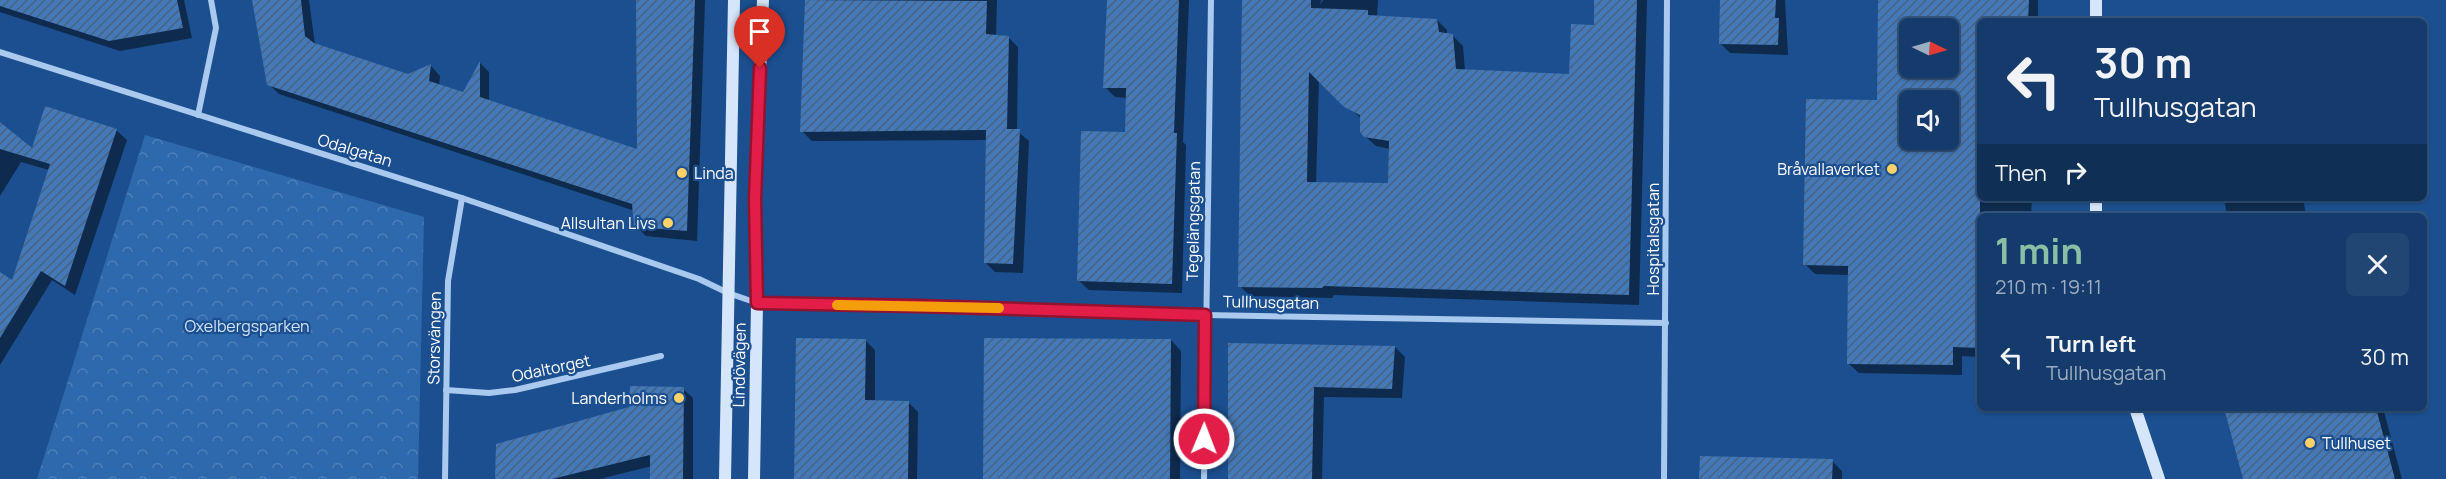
<!DOCTYPE html>
<meta charset="utf-8">
<style>
body{margin:0;font-family:Manrope,sans-serif;background:#214673;color:#f1f3f6;height:100vh;display:flex;flex-direction:column;font-size:22px;white-space:nowrap}
*{box-sizing:border-box;margin:0}
p{font-size:20px;color:#9dadc1}
.icon{flex:none;width:33px;height:33px;fill:none;stroke:currentColor;stroke-width:2;stroke-linecap:round;stroke-linejoin:round}
.map{position:relative;flex:1;overflow:hidden}
.sheet{position:absolute;left:1977px;top:213px;width:450px;height:198px;display:flex;flex-direction:column;background:#143b6b;border-radius:9px;box-shadow:0 2px 4px #0004,0 0 0 2px #33557e}
.sheet>*{flex:none}
.top-card{position:absolute;left:1977px;top:18px;width:450px;height:183px;border-radius:9px;box-shadow:0 2px 4px #0004,0 0 0 2px #33557e;background:#143b6b;color:#f1f3f6;overflow:hidden}
.needle{width:39px;rotate:95deg}
.fabs{position:absolute;left:1899px;top:18px;display:grid;gap:12px}
.fabs a{display:grid;place-items:center;width:60px;height:60px;border-radius:9px;background:#143b6b;box-shadow:0 2px 4px #0004,0 0 0 2px #33557e;font-size:30px}
.pin{position:absolute;display:grid;place-items:center;width:51px;height:51px;color:#fff;margin:-62px -26px;border-radius:50% 50% 50% 0;rotate:-45deg;box-shadow:0 0 6px #0007}
.pin .icon{rotate:45deg}
.me{position:absolute;width:66px;margin:-33px;rotate:1deg;stroke-linejoin:round;filter:drop-shadow(0 0 4px #0008)}
.turn{display:flex;align-items:center;gap:21px;height:126px;padding:0 18px;font-size:27px}
.turn .icon{width:78px;height:78px;stroke-width:2.5}
.turn b{display:block;font-size:42px;line-height:51px}
.then{display:flex;align-items:center;height:57px;padding:0 18px;background:#0003;gap:12px;font-size:22px}
.round{display:grid;place-items:center;flex:none;width:63px;height:63px;border-radius:9px;background:#214673}
.head{display:flex;align-items:center;justify-content:space-between;height:102px;padding:0 18px}
h1{font-size:36px;font-weight:700;line-height:45px;color:#8abfa5}
ul{padding:0;list-style:none}
li{display:flex;align-items:center;gap:18px;height:84px;padding:0 18px}
li div{flex:1}
li b{display:block;font-size:22px}
li em{font-style:normal}
.map>svg:first-child{display:block}
.park{fill:url(#park-crowns)}
.shadow{fill:#0007;fill-rule:evenodd}
.building{fill:url(#building-hatch);fill-rule:evenodd}
.lines{fill:none;stroke-linecap:round;stroke-linejoin:round}
.minor{stroke:#a9c9ee;stroke-width:6}
.secondary{stroke:#d6e6fa;stroke-width:12}
.route-casing{stroke:#92132f;stroke-width:15}
.route{stroke:#e11d48;stroke-width:10}
.slow{stroke:#f59e0b;stroke-width:10}
.poi-dot{fill:#ffd166;stroke:#1b4f8f;stroke-width:2}
.labels{text-anchor:middle;stroke-width:4.5;stroke-linejoin:round;paint-order:stroke}
.street-label{font-size:16px;fill:#fff;stroke:#1b4f8f}
.poi-label{font-size:16px;fill:#fff;stroke:#1b4f8f;text-anchor:end}
.park-label{font-size:16px;fill:#cfe3fa;stroke:#1b4f8f}
</style>
<div class="map">
<svg width="2446" height="479" viewBox="0 0 2446 479">
<defs>
<pattern id="park-crowns" width="20" height="18" patternUnits="userSpaceOnUse" patternTransform="scale(1.5)"><rect width="20" height="18" fill="#2e69ad"/><path d="M2 6a3 3 0 1 1 6 0M12 15a3 3 0 1 1 6 0" fill="none" stroke="#4d80b9"/></pattern>
<pattern id="building-hatch" width="6" height="6" patternUnits="userSpaceOnUse" patternTransform="scale(1.5)"><rect width="6" height="6" fill="#4478b7"/><path d="M-1 1l2-2M0 6l6-6M5 7l2-2" fill="none" stroke="#486282"/></pattern>
</defs>
<rect width="100%" height="100%" fill="#1b4f8f"/>
<!-- park -->
<path class="park" d="M145,135l279,82 -6,262h-381z"/>
<!-- shadow -->
<g class="shadow">
<path d="M0,0h184l8,38 -72,13 -120,-39z"/>
<path d="M253,0h56l6,45 93,30 23,-9 9,10 -1,10 25,8 16,-31 9,9v30l149,49 -1,-151h68l-8,241 -51,-5 -10,-10 -1,-15 -356,-117 -10,-10z"/>
<path d="M806,0h191l-1,36 12,1 10,10 -1,84 12,10 -6,132 -28,-1 -10,-10 3,-122 -176,1 -10,-10z"/>
<path d="M1108,0h81l-6,142 3,3 -4,148 -93,-3 -11,-10 48,-147 2,-35 -13,-1 -10,-10z"/>
<path d="M1243,0h78l-1,5 3,-5h55l-1,17 60,3 10,10v5l6,1 10,10 2,25 105,4 25,-49 1,-26h51l-8,305 -305,-10 -2,3 -82,-2 -10,-10zM1319,80l43,39 3,17 11,10 14,3 -1,35 -73,-1z"/>
<path d="M1721,0h64l3,55 -58,-2 -10,-10z"/>
<path d="M1880,0h158v21h-58v177h52l-1,18h-51v141l-18,-1v19l-103,-2 -11,-10 1,-88 -34,-1 -10,-10 73,-162zM1910,28h38v40h-38zM1910,100h38v40h-38z"/>
<path d="M116,130l11,10 -52,155 -23,-15 -52,85v-91l13,8 36,-112 -28,-8 -21,34v-62l33,17z"/>
<path d="M2224,198h79l3,18h-79z"/>
<path d="M865,340l10,10v52h33l10,10 -1,67h-121z"/>
<path d="M1171,340l10,11 -1,128h-196z"/>
<path d="M1230,345l165,2 10,10 -3,41 -78,-1 -2,82h-93z"/>
<path d="M683,389l10,9v81h-41v-13l-52,13h-103l133,-71z"/>
<path d="M2225,408h158l19,71h-157z"/>
<path d="M1832,461l10,10v8h-141z"/>
</g>
<!-- building -->
<g class="building">
<path d="M0,0h177l6,28 -74,13 -109,-35z"/>
<path d="M252,0h49l4,36 9,7 94,31 23,-10 -2,17 34,11 17,-31v36l157,52 -1,-149h59l-8,231 -53,-4 -2,-23 -365,-119z"/>
<path d="M805,0l182,1 -1,33 23,2 -2,93h13l-7,135 -29,-1 2,-133 -186,2z"/>
<path d="M1107,0h72l-5,133h3l-5,151 -95,-3 4,-150 44,1 1,-44h-23z"/>
<path d="M1242,0h69v8l57,2v5l69,4 2,13 14,2 3,35 113,5 2,-50 23,1v-25h43l-8,295 -305,-9 -2,2 -84,-1zM1309,72l35,35 16,8v17l4,5 25,4 -1,42 -81,-1z"/>
<path d="M1720,0h56l-1,18h4l-1,27 -59,-1z"/>
<path d="M1878,0h151l-1,21h-48v327l-27,-1v18l-106,-1 1,-98 -45,-1 3,-166 71,1zM1910,28h38v40h-38zM1910,100h38v40h-38z"/>
<path d="M45,106l72,23 -52,157 -24,-15 -41,67v-66l12,8 38,-116 -50,-15v-27l32,26z"/>
<path d="M796,338l70,1 -1,61 44,1 -1,78h-114z"/>
<path d="M984,338l187,1 -1,140h-187z"/>
<path d="M1228,343l167,3 -3,43 -78,-2 -2,92h-84z"/>
<path d="M630,386l54,1 -1,92h-33v-24l-98,24h-57l1,-35 133,-37z"/>
<path d="M2224,408h152l19,71h-152z"/>
<path d="M1700,456l133,3 -1,20h-133z"/>
</g>
<g class="lines">
<!-- minor -->
<g class="minor">
<path d="M0,52l462,146 237,81 29,14 29,10 148,2 300,10 461,8"/>
<path d="M198,115l18,-87 -5,-28"/>
<path d="M446,390l43,3 26,-3 146,-34"/>
<path d="M445,479l3,-198 14,-83"/>
<path d="M1204,479l7,-479"/>
<path d="M1664,479l3,-479"/>
</g>
<!-- secondary -->
<g class="secondary">
<path d="M2096,0v21"/>
<path d="M2096,198v18"/>
<path d="M2135,408l24,71"/>
<path d="M725,479l9,-479"/>
<path d="M754,479l3,-176 -2,-104 8,-199"/>
</g>
</g>
<g class="lines">
<!-- route casing -->
<g class="route-casing">
<path id="route" d="M760,68l-5,131 2,104 162,3 286,9 -1,124"/>
</g>
<!-- route -->
<use href="#route" class="route"/>
<!-- slow -->
<path class="slow" d="M837,305l162,3"/>
</g>
<!-- markers -->
<g class="poi-dot">
<circle cx="1892" cy="169" r="6"/>
<circle cx="682" cy="173" r="6"/>
<circle cx="668" cy="223" r="6"/>
<circle cx="679" cy="398" r="6"/>
<circle cx="2310" cy="443" r="6"/>
</g>
<g class="labels">
<!-- street labels -->
<g class="street-label">
<text transform="translate(355 150) rotate(17)" y="6">Odalgatan</text>
<text transform="translate(1193 221) rotate(-89)" y="6">Tegelängsgatan</text>
<text transform="translate(1653 239) rotate(-90)" y="6">Hospitalsgatan</text>
<text transform="translate(1271 302) rotate(1)" y="6">Tullhusgatan</text>
<text transform="translate(434 338) rotate(-89)" y="6">Storsvängen</text>
<text transform="translate(739 365) rotate(-89)" y="6">Lindövägen</text>
<text transform="translate(551 368) rotate(-12)" y="6">Odaltorget</text>
</g>
<!-- poi labels -->
<g class="poi-label">
<text x="1880" y="175">Bråvallaverket</text>
<text x="694" y="179" text-anchor="start">Linda</text>
<text x="656" y="229">Allsultan Livs</text>
<text x="667" y="404">Landerholms</text>
<text x="2322" y="449" text-anchor="start">Tullhuset</text>
</g>
<!-- park labels -->
<g class="park-label">
<text x="247" y="332">Oxelbergsparken</text>
</g>
</g>
</svg>
<div class="fabs">
<a><svg class="needle" viewBox="-14 -14 28 28"><path d="M0-13l5 13h-10z" fill="#e53935"/><path d="M0 13l5-13h-10z" fill="#9dadc1"/></svg></a>
<a><svg class="icon" aria-label="sound" viewBox="0 0 24 24"><path d="M4 9h4l5-4v14l-5-4H4zM17 9q2 3 0 6"/></svg></a>
</div>
<div class="pin" style="left:760px;top:68px;background:#d93025"><svg class="icon" aria-label="arrive" viewBox="0 0 24 24"><path d="M6 21V4h12l-3 4 3 4H6"/></svg></div>
<svg class="me" style="left:1204px;top:439px" viewBox="-20 -20 40 40"><circle r="17" fill="#e11d48" stroke="#fff" stroke-width="3"/><path d="M0-11L8 9 0 5-8 9z" fill="#fff"/></svg>
<div class="top-card">
<div class="turn"><svg class="icon" aria-label="left" viewBox="0 0 24 24"><path d="M17 20v-9H6M10 6l-5 5 5 5"/></svg><div><b>30 m</b>Tullhusgatan</div></div>
<div class="then">Then<svg class="icon" aria-label="right" viewBox="0 0 24 24"><path d="M7 20v-9h11M14 6l5 5-5 5"/></svg></div>
</div>
<section class="sheet">
<div class="head"><div><h1>1 min</h1><p>210 m · 19:11</p></div><a class="round"><svg class="icon" aria-label="close" viewBox="0 0 24 24"><path d="M6 6l12 12M18 6L6 18"/></svg></a></div>
<ul>
<li><svg class="icon" aria-label="left" viewBox="0 0 24 24"><path d="M17 20v-9H6M10 6l-5 5 5 5"/></svg><div><b>Turn left</b><p>Tullhusgatan</p></div><em>30 m</em></li>
</ul>
</section>
</div>
